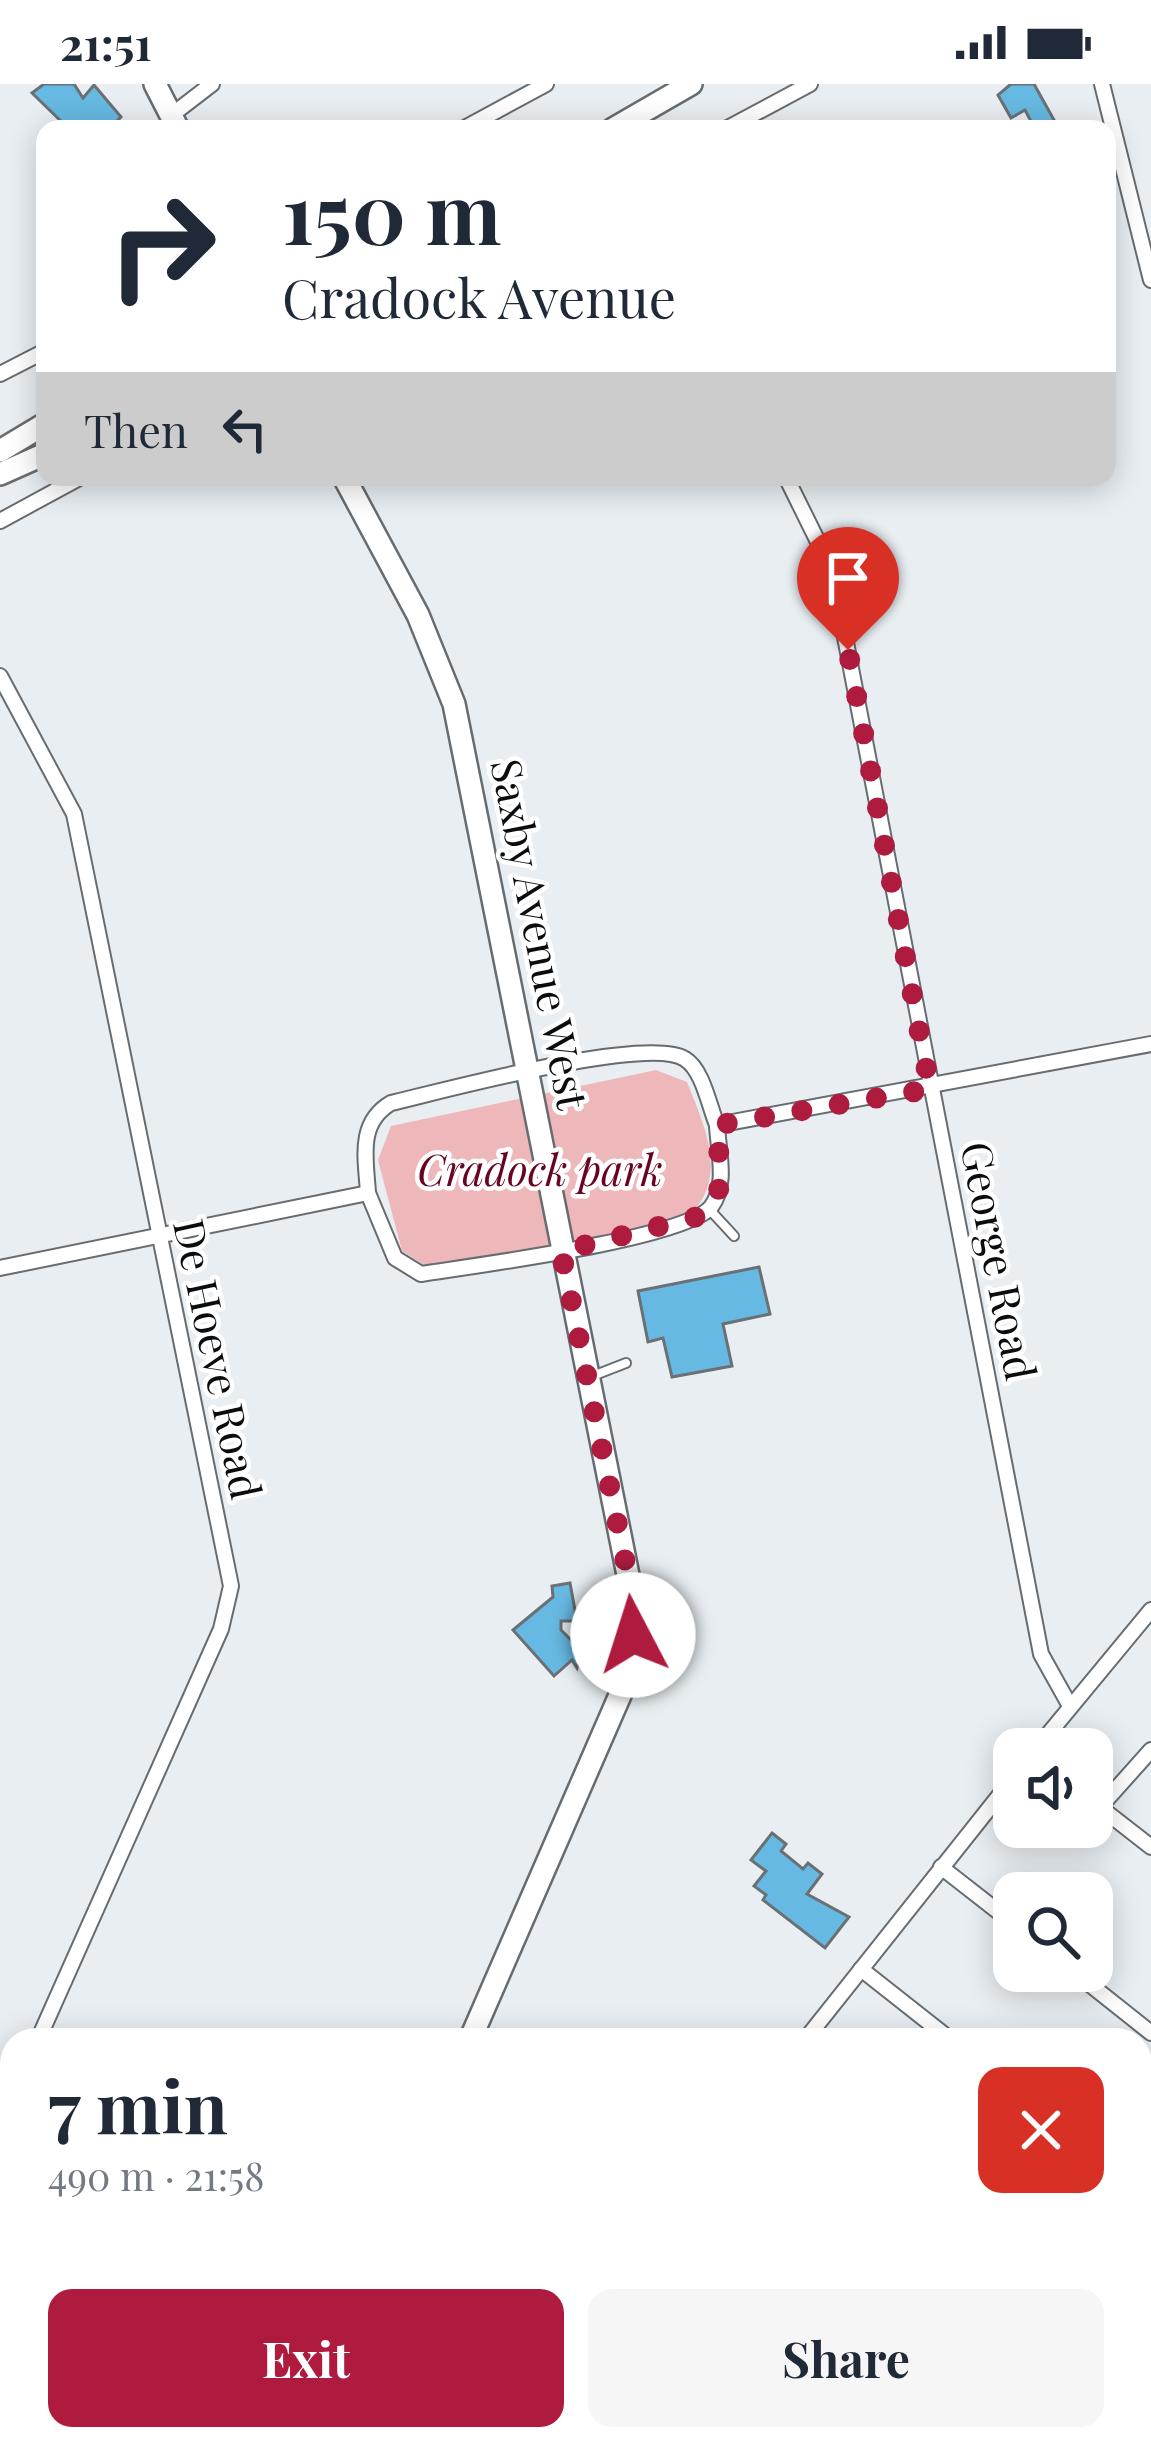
<!DOCTYPE html>
<meta charset="utf-8">
<style>
body{margin:0;font-family:"Playfair Display",serif;background:#f6f6f7;color:#1f2937;height:100vh;display:flex;flex-direction:column;font-size:45px;white-space:nowrap}
*{box-sizing:border-box;margin:0}
p{font-size:39px;color:#747a83}
.icon{flex:none;width:66px;height:66px;fill:none;stroke:currentColor;stroke-width:2;stroke-linecap:round;stroke-linejoin:round}
.map{position:relative;flex:1;overflow:hidden}
.drawer{position:absolute;left:0px;top:1944px;width:1152px;height:423px;display:flex;flex-direction:column;background:#fff;border-radius:36px 36px 0 0;box-shadow:0 6px 30px #0003}
.drawer>*{flex:none}
.banner{position:absolute;left:36px;top:36px;width:1080px;height:366px;border-radius:24px;box-shadow:0 6px 30px #0003;background:#fff;color:#1f2937;overflow:hidden}
.fabs{position:absolute;left:993px;top:1644px;display:grid;gap:24px}
.fabs a{display:grid;place-items:center;width:120px;height:120px;border-radius:24px;background:#fff;box-shadow:0 6px 30px #0003;font-size:60px}
.pin{position:absolute;display:grid;place-items:center;width:102px;height:102px;color:#fff;margin:-123px -51px;border-radius:50% 50% 50% 0;rotate:-45deg;box-shadow:0 0 12px #0007}
.pin .icon{rotate:45deg}
.me{position:absolute;width:132px;margin:-66px;rotate:355deg;stroke-linejoin:round;filter:drop-shadow(0 0 9px #0008)}
.turn{display:flex;align-items:center;gap:42px;height:252px;padding:0 48px;font-size:54px}
.turn .icon{width:156px;height:156px;stroke-width:2.5}
.turn b{display:block;font-size:84px;line-height:102px}
.then{display:flex;align-items:center;height:114px;padding:0 48px;background:#0003;gap:24px;font-size:45px}
.round{display:grid;place-items:center;flex:none;width:126px;height:126px;border-radius:24px;background:#f6f6f7}
.headline{display:flex;align-items:center;justify-content:space-between;height:204px;padding:0 48px}
h1{font-size:72px;font-weight:700;line-height:90px}
.cta{display:flex;gap:24px;margin-top:auto;padding:24px 48px}
.cta a{flex:1;height:138px;border-radius:24px;background:#af1b3f;color:#fff;font-size:48px;font-weight:700;line-height:138px;text-align:center}
.cta a+a{background:#f6f6f7;color:#1f2937}
.status{display:flex;justify-content:space-between;align-items:center;height:84px;padding:0 60px;background:#fff;direction:ltr}
.status svg{height:33px;fill:currentColor}
.map>svg:first-child{display:block}
.green{fill:#eeb8bb}
.building{fill:#66b9e2;stroke:#6a7074;stroke-width:3}
.lines{fill:none;stroke-linecap:round;stroke-linejoin:round}
.lane-casing{stroke:#676c70;stroke-width:12}
.street-casing{stroke:#676c70;stroke-width:18}
.secondary-casing{stroke:#676c70;stroke-width:26}
.lane{stroke:#fff;stroke-width:8}
.street{stroke:#fff;stroke-width:14}
.secondary{stroke:#fff;stroke-width:21}
.route{stroke:#af1b3f;stroke-width:21;stroke-dasharray:0 37.8}
.labels{text-anchor:middle;stroke-width:9;stroke-linejoin:round;paint-order:stroke}
.street-label{font-size:42px;fill:#0a0c0d;stroke:#fff}
.park-label{font-size:42px;font-style:italic;fill:#690420;stroke:#fff}
</style>
<div class="status"><b>21:51</b><svg viewBox="0 0 49 12"><path d="M0 12V9h3v3zM5 12V6h3v6zM10 12V3h3v9zM15 12V0h3v12zM26 1h20v11H26zM47 4h2v5h-2z"/></svg></div>
<div class="map">
<svg width="1151" height="2365" viewBox="0 0 1151 2365">
<rect width="100%" height="100%" fill="#e8eef2"/>
<!-- green -->
<path class="green" d="M656,986l31,12c20,50 43,99 -3,139l-253,48 -29,-18 -24,-91 13,-34z"/>
<!-- building -->
<g class="building">
<path d="M44,0h30l9,14 11,-13 27,32 -12,12h-40l-37,-36z"/>
<path d="M1011,0h23l25,45h-24l-10,-19 -14,8 -13,-23z"/>
<path d="M759,1183l11,47 -47,10 9,42 -60,11 -9,-39 -15,4 -10,-51z"/>
<path d="M570,1499l7,38h-16v9l21,21 -5,17 -5,-8 -18,16 -41,-46 40,-33 -1,-11z"/>
<path d="M772,1749l14,11 -5,7 22,18 5,-6 14,11 -15,20 42,23 -24,31 -62,-48 3,-5 -12,-9 12,-15 -15,-11z"/>
</g>
<g class="lines">
<!-- lane casing -->
<g class="lane-casing">
<g id="lane">
<path d="M710,1126l24,26"/>
<path d="M590,1293l36,-14"/>
<path d="M0,2179l12,9"/>
<path d="M0,2217l12,-4"/>
<path d="M42,2355l4,10"/>
<path d="M68,2365l8,-10"/>
</g>
</g>
<!-- street casing -->
<g class="street-casing">
<g id="street">
<path d="M1102,0l49,196"/>
<path d="M173,30l39,-30"/>
<path d="M463,45l83,-45"/>
<path d="M726,45l84,-45"/>
<path d="M0,290l45,-23"/>
<path d="M786,393l40,81 13,48 202,1048 29,52"/>
<path d="M0,437l81,-44"/>
<path d="M0,592l74,138 157,772 -10,43 -183,411"/>
<path d="M368,1109c-2,-34 -11,-70 23,-90 51,-12 257,-68 294,-44 18,11 24,47 32,66"/>
<path d="M0,1184l368,-75 27,65 26,16c50,-8 263,-35 290,-67 17,-22 7,-56 6,-82l434,-81"/>
<path d="M1036,1665l115,-139"/>
<path d="M1092,1717l59,46"/>
<path d="M1100,1723l51,-57"/>
<path d="M941,1783l73,57"/>
<path d="M861,1885l90,71"/>
<path d="M1073,1887l78,62"/>
<path d="M805,1956l209,-263"/>
<path d="M0,2006l12,-14"/>
<path d="M1140,2108l11,9"/>
<path d="M0,2123l12,10"/>
<path d="M1140,2328h11"/>
<path d="M673,2355l12,10"/>
<path d="M561,2360l6,5"/>
</g>
</g>
<!-- secondary casing -->
<g class="secondary-casing">
<g id="secondary">
<path d="M155,0l23,45"/>
<path d="M613,45l78,-45"/>
<path d="M0,367l45,-27"/>
<path d="M0,390l45,-20"/>
<path d="M344,393l74,138 36,89 174,871 5,60 -12,58 -151,347"/>
<path d="M221,2365l8,-10"/>
</g>
</g>
<!-- lane -->
<use href="#lane" class="lane"/>
<!-- street -->
<use href="#street" class="street"/>
<!-- secondary -->
<use href="#secondary" class="secondary"/>
</g>
<g class="lines">
<!-- route -->
<path class="route" d="M633,1551l-5,-60 -67,-324 139,-35 21,-30 -4,-61 213,-36 -82,-439"/>
</g>
<g class="labels">
<!-- street labels -->
<g class="street-label">
<text transform="translate(539 850) rotate(79)" y="15">Saxby Avenue West</text>
<text transform="translate(998 1177) rotate(79)" y="15">George Road</text>
<text transform="translate(217 1275) rotate(78)" y="15">De Hoeve Road</text>
</g>
<!-- park labels -->
<g class="park-label">
<text x="540" y="1102">Cradock park</text>
</g>
</g>
</svg>
<div class="fabs">
<a><svg class="icon" aria-label="sound" viewBox="0 0 24 24"><path d="M4 9h4l5-4v14l-5-4H4zM17 9q2 3 0 6"/></svg></a>
<a><svg class="icon" aria-label="search" viewBox="0 0 24 24"><circle cx="10" cy="10" r="6"/><path d="M15 15l6 6"/></svg></a>
</div>
<div class="pin" style="left:848px;top:566px;background:#d93025"><svg class="icon" aria-label="arrive" viewBox="0 0 24 24"><path d="M6 21V4h12l-3 4 3 4H6"/></svg></div>
<svg class="me" style="left:633px;top:1551px" viewBox="-20 -20 40 40"><circle r="19" fill="#fff"/><path d="M0-13L10 11 0 6-10 11z" fill="#af1b3f"/></svg>
<div class="banner">
<div class="turn"><svg class="icon" aria-label="right" viewBox="0 0 24 24"><path d="M7 20v-9h11M14 6l5 5-5 5"/></svg><div><b>150 m</b>Cradock Avenue</div></div>
<div class="then">Then<svg class="icon" aria-label="left" viewBox="0 0 24 24"><path d="M17 20v-9H6M10 6l-5 5 5 5"/></svg></div>
</div>
<section class="drawer">
<div class="headline"><div><h1>7 min</h1><p>490 m · 21:58</p></div><a class="round" style="background:#d93025;color:#fff"><svg class="icon" aria-label="close" viewBox="0 0 24 24"><path d="M6 6l12 12M18 6L6 18"/></svg></a></div>
<div class="cta"><a>Exit</a><a>Share</a></div>
</section>
</div>
